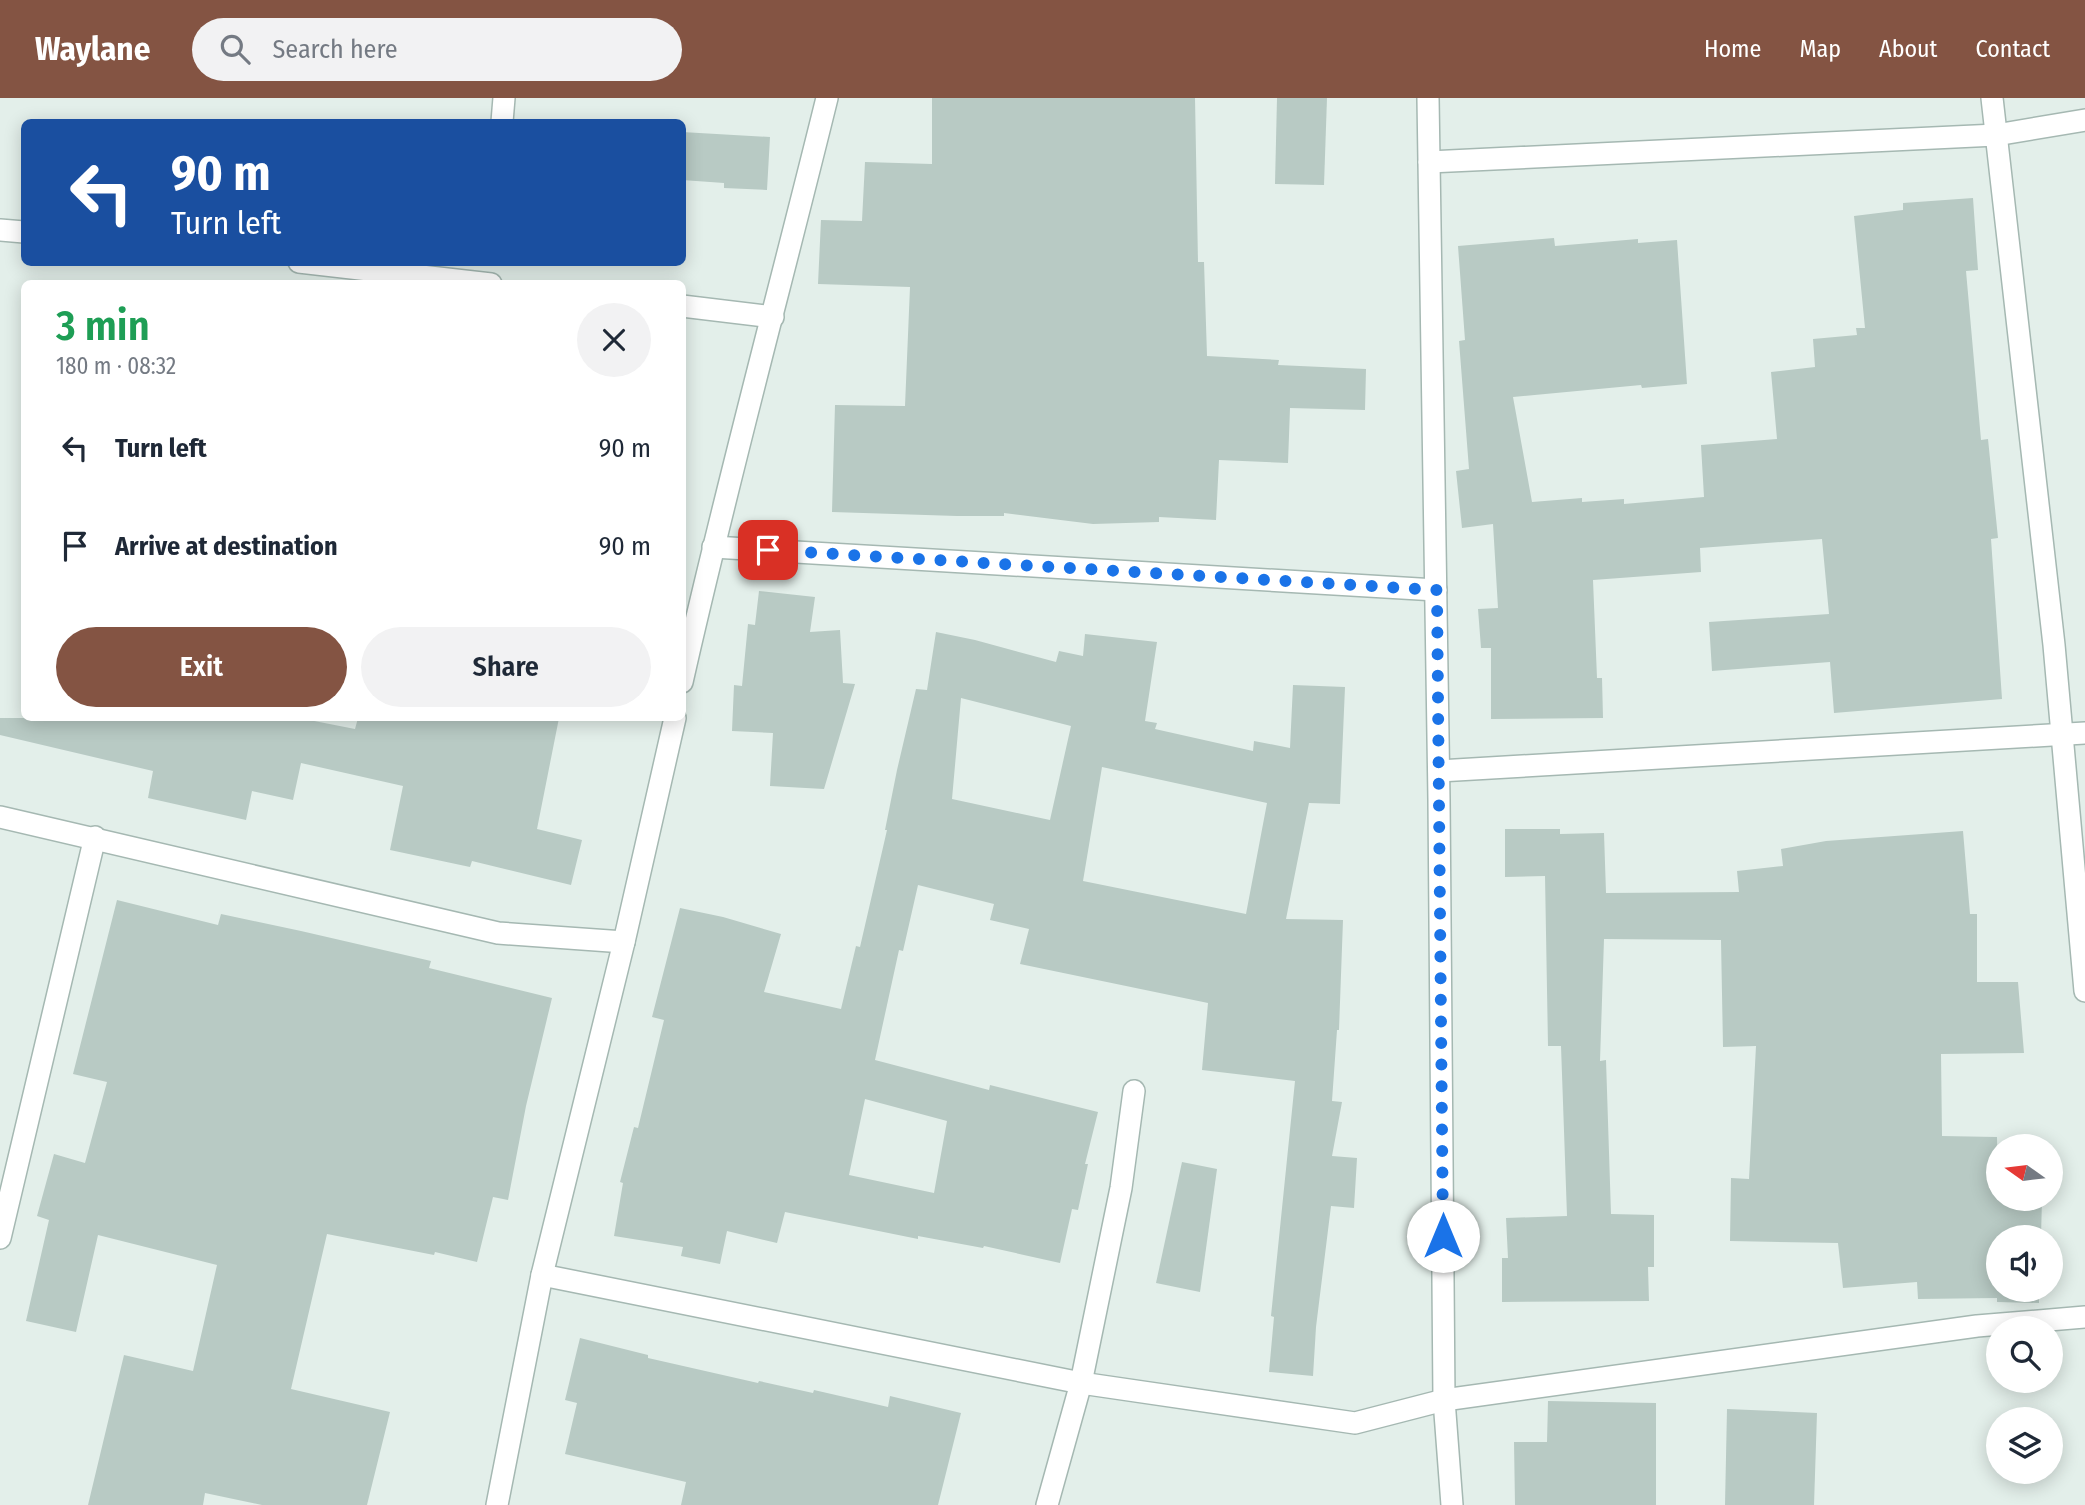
<!DOCTYPE html>
<meta charset="utf-8">
<style>
body{margin:0;font-family:"Fira Sans Condensed",sans-serif;background:#f2f2f3;color:#1f2937;height:100vh;display:flex;flex-direction:column;font-size:26px;white-space:nowrap}
*{box-sizing:border-box;margin:0}
p{font-size:23px;color:#747a83}
.icon{flex:none;width:38px;height:38px;fill:none;stroke:currentColor;stroke-width:2;stroke-linecap:round;stroke-linejoin:round}
.map{position:relative;flex:1;overflow:hidden}
.sheet{position:absolute;left:21px;top:182px;width:665px;height:441px;display:flex;flex-direction:column;background:#fff;border-radius:10px;box-shadow:0 4px 18px #0003}
.sheet>*{flex:none}
.top-card{position:absolute;left:21px;top:21px;width:665px;height:147px;border-radius:10px;box-shadow:0 4px 18px #0003;background:#1a4fa0;color:#fff;overflow:hidden}
.needle{width:46px;rotate:284deg}
.buttons{position:absolute;left:1986px;top:1036px;display:grid;gap:14px}
.buttons a{display:grid;place-items:center;width:77px;height:77px;border-radius:50%;background:#fff;box-shadow:0 4px 18px #0003;font-size:35px}
.pin{position:absolute;display:grid;place-items:center;width:60px;height:60px;color:#fff;margin:-30px;border-radius:14px;box-shadow:0 4px 10px #0006}
.me{position:absolute;width:77px;margin:-38px;rotate:0deg;stroke-linejoin:round;filter:drop-shadow(0 0 5px #0008)}
.turn{display:flex;align-items:center;gap:24px;height:147px;padding:0 35px;font-size:32px}
.turn .icon{width:91px;height:91px;stroke-width:2.5}
.turn b{display:block;font-size:49px;line-height:60px}
.round{display:grid;place-items:center;flex:none;width:74px;height:74px;border-radius:37px;background:#f2f2f3}
.headline{display:flex;align-items:center;justify-content:space-between;height:119px;padding:0 35px}
h1{font-size:42px;font-weight:600;line-height:52px;color:#1e9e55}
.cta{display:flex;gap:14px;margin-top:auto;padding:14px 35px}
.cta a{flex:1;height:80px;border-radius:42px;background:#845443;color:#fff;font-size:28px;font-weight:600;line-height:80px;text-align:center}
.cta a+a{background:#f2f2f3;color:#1f2937}
ul{padding:0;list-style:none}
li{display:flex;align-items:center;gap:21px;height:98px;padding:0 35px}
li div{flex:1}
li b{display:block;font-size:26px}
li em{font-style:normal}
header{display:flex;align-items:center;gap:42px;box-sizing:border-box;height:98px;padding:0 35px;background:#845443;color:#fff}
header strong{font-size:33px}
nav{display:flex;gap:38px;margin-inline-start:auto;font-size:24px}
.search{width:490px;height:63px;background:#f2f2f3;display:flex;align-items:center;gap:18px;box-sizing:border-box;padding:0 24px;border-radius:38px;color:#747a83;font-size:26px}
.map>svg:first-child{display:block}
.building{fill:#b8cac4;fill-rule:evenodd}
.lines{fill:none;stroke-linecap:round;stroke-linejoin:round}
.minor-casing{stroke:#a5b8b2;stroke-width:24}
.minor{stroke:#fff;stroke-width:21}
.route{stroke:#1a73e8;stroke-width:12;stroke-dasharray:0 21.6}
</style>
<header>
<strong>Waylane</strong>
<div class="search"><svg class="icon" aria-label="search" viewBox="0 0 24 24"><circle cx="10" cy="10" r="6"/><path d="M15 15l6 6"/></svg>Search here</div>
<nav><a>Home</a><a>Map</a><a>About</a><a>Contact</a></nav>
</header>
<div class="map">
<svg width="2085" height="1407" viewBox="0 0 2085 1407">
<rect width="100%" height="100%" fill="#e3efea"/>
<!-- building -->
<g class="building">
<path d="M932,0h263l3,164h6l3,94 72,4 -1,5 88,4 -1,41 -75,-2 -2,55 -69,-3 -3,60 -57,-3v5l-66,2 -89,-11v3h-47l-125,-4 3,-107 70,1 5,-119 -92,-3 3,-64 41,1 3,-59 67,2z"/>
<path d="M1277,0h50l-3,87 -49,-1z"/>
<path d="M682,34l88,5 -3,53 -43,-2v-5l-42,-3z"/>
<path d="M1973,100l5,72 -12,1 15,169 7,-1 10,99 -7,1 11,160 -168,14 -4,-51 -118,9 -3,-49 120,-8 -7,-75 -122,9 1,24 -108,8 4,98h5l1,40 -112,1v-71h-10l-3,-39 20,-1 -5,-84 -31,4 -6,-57 13,-2 -10,-128 6,-1 -7,-94 96,-8 1,8 83,-7v4l39,-3 10,144 -45,4 -1,-3 -128,12 19,105 50,-4v4l42,-3v5l80,-7 -3,-52 76,-6 -6,-67 44,-5 -2,-28 44,-4 -1,-7h9l-11,-112 49,-6v-7z"/>
<path d="M759,493l56,6 -5,35 30,-2 3,53 12,1 -31,105 -54,-3 3,-53 -41,-2 2,-46 8,1 6,-62 7,1z"/>
<path d="M936,534l39,8 81,22 3,-11 24,5 2,-22 72,8 -12,79 12,2 -2,6 98,22 1,-10 36,7 3,-63 52,2 -5,117 -31,-1 -23,116 57,1 -4,110h-2l-5,71 10,1 -10,54 25,2 -3,50 -23,-2 -15,121 -3,49 -44,-4 5,-55 -3,-1 24,-235 -93,-11 6,-67 -188,-39 9,-35 -39,-9 4,-16 -76,-19 -15,66 -4,-1 -24,110 114,30 1,-5 108,27 -13,52h3l-10,46 -6,-1 -12,54 -76,-17 -1,2 -65,-12v3l-133,-27 -8,31 -50,-12 -7,33 -39,-8 2,-9 -69,-11 9,-53 -3,-1 14,-55 4,1 26,-108 -12,-3 28,-109 43,9 58,17 -17,58 77,17 15,-63 4,1 27,-117h-2l12,-60 19,-81 11,1zM961,600l110,28 -21,94 -98,-21zM1102,669l165,36 -21,111 -163,-33zM865,1001l82,22 -13,72 -85,-18z"/>
<path d="M0,620h299l56,11 3,-11h201l-22,111 45,11 -11,45 -99,-24 -2,6 -80,-17 13,-64 -102,-23 -8,37 -41,-9 -6,29 -98,-22 5,-27 -153,-36z"/>
<path d="M1505,731h55v5l44,-1 2,60 133,-1 -2,-21 46,-5 -2,-17 45,-8 137,-10 7,83h7v68h41l6,71 -83,1 1,82 55,1 1,62h44l-1,38h-43v53h41v13l-42,-1v-4l-79,1 -1,-17 -74,6 -5,-45 -108,-2 1,-63 18,1 7,-133 -33,1 -2,-107 -117,-1 -4,122 6,-1 5,154 43,1v52h-6l1,34 -147,1v-44h6l-2,-40 61,-2 -6,-170h-13l-3,-170 -40,1z"/>
<path d="M117,802l101,25 3,-11 80,17 130,30 -2,7 123,30 -26,108 -18,94 -15,-3 -16,65 -42,-10 -1,3 -107,-21 -36,155 99,23 -23,93h-105l-57,-12 -2,12h-115l36,-150 69,16 24,-106 -119,-30 -22,97 -50,-11 23,-101 -12,-4 17,-62 31,9 22,-81 -34,-8z"/>
<path d="M1182,1064l35,7 -17,123 -44,-9z"/>
<path d="M580,1240l68,17v3l110,25 1,-2 54,12 1,-3 74,17 2,-11 71,17 -23,92h-257l5,-23 -121,-28 12,-51 -12,-3z"/>
<path d="M1548,1303l108,2v102h-141l-1,-63h33z"/>
<path d="M1727,1311l90,4 -3,92h-89z"/>
</g>
<g class="lines">
<!-- minor casing -->
<g class="minor-casing">
<g id="minor">
<path d="M1428,0l11,702 5,600 8,105"/>
<path d="M1992,0l62,547 31,346"/>
<path d="M502,24l2,-24"/>
<path d="M1429,64l567,-27 89,-15"/>
<path d="M0,132l24,2"/>
<path d="M299,164l192,22"/>
<path d="M682,208l91,11"/>
<path d="M713,449l723,43"/>
<path d="M682,584c44,-196 97,-389 145,-584"/>
<path d="M1439,673l646,-38"/>
<path d="M0,719l498,116 126,9"/>
<path d="M0,1140l95,-401"/>
<path d="M542,1177l539,108 274,40 89,-23 533,-74 108,-9"/>
<path d="M497,1407l45,-230 82,-333 51,-224"/>
<path d="M1047,1407l34,-122 40,-195 13,-97"/>
</g>
</g>
<!-- minor -->
<use href="#minor" class="minor"/>
</g>
<g class="lines">
<!-- route -->
<path class="route" d="M768,452l669,40 6,646"/>
</g>
</svg>
<div class="buttons">
<a><svg class="needle" viewBox="-14 -14 28 28"><path d="M0-13l5 13h-10z" fill="#e53935"/><path d="M0 13l5-13h-10z" fill="#747a83"/></svg></a>
<a><svg class="icon" aria-label="sound" viewBox="0 0 24 24"><path d="M4 9h4l5-4v14l-5-4H4zM17 9q2 3 0 6"/></svg></a>
<a><svg class="icon" aria-label="search" viewBox="0 0 24 24"><circle cx="10" cy="10" r="6"/><path d="M15 15l6 6"/></svg></a>
<a><svg class="icon" aria-label="layers" viewBox="0 0 24 24"><path d="M12 4l9 5-9 5-9-5zM3 14l9 5 9-5"/></svg></a>
</div>
<div class="pin" style="left:768px;top:452px;background:#d93025"><svg class="icon" aria-label="arrive" viewBox="0 0 24 24"><path d="M6 21V4h12l-3 4 3 4H6"/></svg></div>
<svg class="me" style="left:1443px;top:1138px" viewBox="-20 -20 40 40"><circle r="19" fill="#fff"/><path d="M0-13L10 11 0 6-10 11z" fill="#1a73e8"/></svg>
<div class="top-card">
<div class="turn"><svg class="icon" aria-label="left" viewBox="0 0 24 24"><path d="M17 20v-9H6M10 6l-5 5 5 5"/></svg><div><b>90 m</b>Turn left</div></div>
</div>
<section class="sheet">
<div class="headline"><div><h1>3 min</h1><p>180 m · 08:32</p></div><a class="round"><svg class="icon" aria-label="close" viewBox="0 0 24 24"><path d="M6 6l12 12M18 6L6 18"/></svg></a></div>
<ul>
<li><svg class="icon" aria-label="left" viewBox="0 0 24 24"><path d="M17 20v-9H6M10 6l-5 5 5 5"/></svg><div><b>Turn left</b></div><em>90 m</em></li>
<li><svg class="icon" aria-label="arrive" viewBox="0 0 24 24"><path d="M6 21V4h12l-3 4 3 4H6"/></svg><div><b>Arrive at destination</b></div><em>90 m</em></li>
</ul>
<div class="cta"><a>Exit</a><a>Share</a></div>
</section>
</div>
